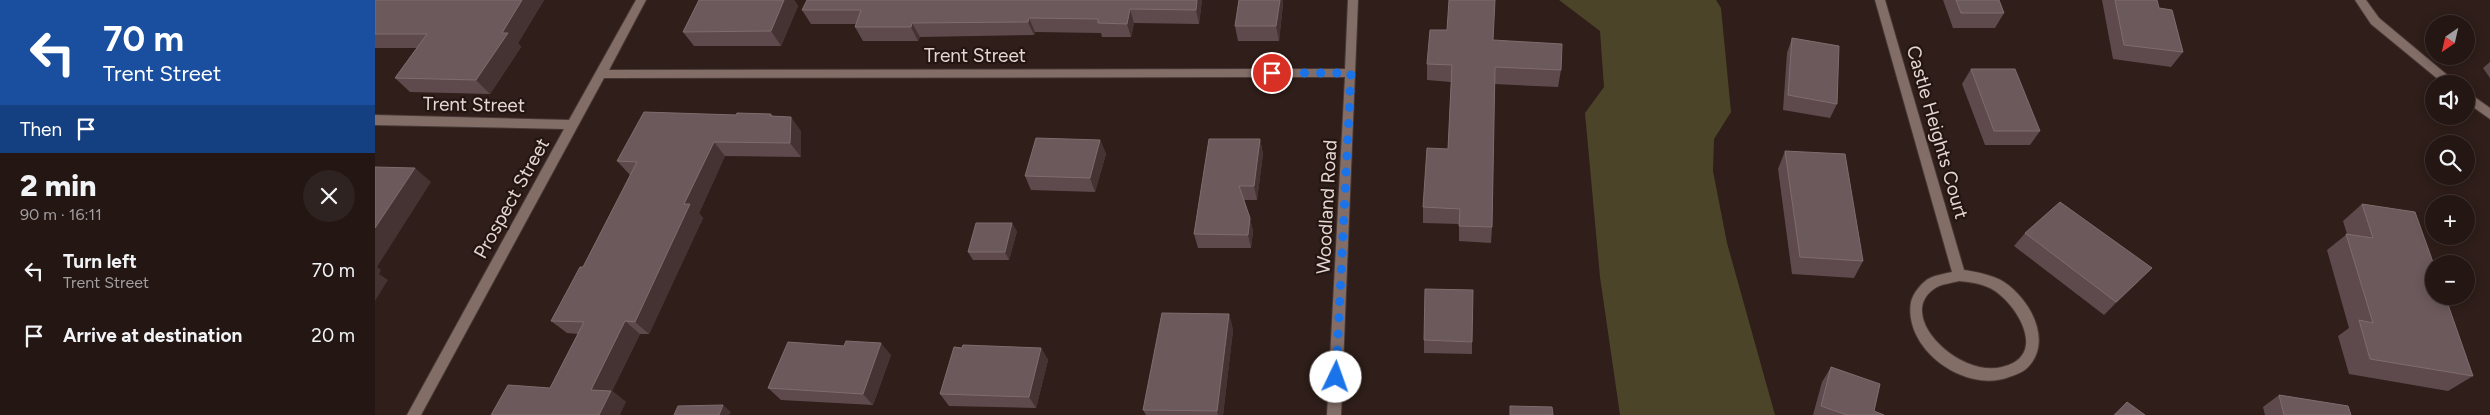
<!DOCTYPE html>
<meta charset="utf-8">
<style>
body{margin:0;font-family:Figtree,sans-serif;background:#2f2321;color:#f1f3f6;height:100vh;display:flex;flex-direction:column;font-size:19px;white-space:nowrap}
*{box-sizing:border-box;margin:0}
p{font-size:16px;color:#a39fa0}
.icon{flex:none;width:28px;height:28px;fill:none;stroke:currentColor;stroke-width:2;stroke-linecap:round;stroke-linejoin:round}
.map{position:relative;flex:1;overflow:hidden}
.drawer{display:flex;flex-direction:column;background:#231613;width:375px}
.drawer>*{flex:none}
.top-card{background:#1a4fa0;color:#fff;overflow:hidden}
.needle{width:32px;rotate:214deg}
.fabs{position:absolute;left:2050px;top:15px;display:grid;gap:10px}
.fabs a{display:grid;place-items:center;width:50px;height:50px;border-radius:50%;background:#231613;box-shadow:0 2px 12px #0003,0 0 0 1px #403533;font-size:25px}
.pin{position:absolute;display:grid;place-items:center;width:42px;height:42px;color:#fff;margin:-21px;border:2px solid #fff;border-radius:50%;box-shadow:0 1px 5px #0007}
.me{position:absolute;width:55px;margin:-28px;rotate:3deg;stroke-linejoin:round;filter:drop-shadow(0 0 4px #0008)}
.turn{display:flex;align-items:center;gap:18px;height:105px;padding:0 20px;font-size:22px}
.turn .icon{width:65px;height:65px;stroke-width:2.5}
.turn b{display:block;font-size:35px;line-height:42px}
.then{display:flex;align-items:center;height:48px;padding:0 20px;background:#0003;gap:10px;font-size:19px}
.round{display:grid;place-items:center;flex:none;width:52px;height:52px;border-radius:26px;background:#2f2321}
.headline{display:flex;align-items:center;justify-content:space-between;height:85px;padding:0 20px}
h1{font-size:30px;font-weight:800;line-height:38px}
ul{padding:0;list-style:none}
li{display:flex;align-items:center;gap:15px;height:65px;padding:0 20px}
li div{flex:1}
li b{display:block;font-size:19px}
li em{font-style:normal}
main{display:flex;flex:1;min-height:0}
.map>svg:first-child{display:block}
.green{fill:#4c4429}
.lines{fill:none;stroke-linecap:round;stroke-linejoin:round}
.minor-casing{stroke:#483936;stroke-width:2}
.minor{fill:#826d67;fill-rule:evenodd}
.wall{fill:#5e4a4d}
.shaded-wall{fill:#453232}
.building{fill:#6c595b;stroke:#7f6c6e}
.route{stroke:#1a73e8;stroke-width:9;stroke-dasharray:0 16.2}
.labels{text-anchor:middle;stroke-width:4.5;stroke-linejoin:round;paint-order:stroke}
.street-label{font-size:19px;fill:#e3d6d3;stroke:#251510}
</style>
<main>
<section class="drawer">
<div class="top-card">
<div class="turn"><svg class="icon" aria-label="left" viewBox="0 0 24 24"><path d="M17 20v-9H6M10 6l-5 5 5 5"/></svg><div><b>70 m</b>Trent Street</div></div>
<div class="then">Then<svg class="icon" aria-label="arrive" viewBox="0 0 24 24"><path d="M6 21V4h12l-3 4 3 4H6"/></svg></div>
</div>
<div class="headline"><div><h1>2 min</h1><p>90 m · 16:11</p></div><a class="round"><svg class="icon" aria-label="close" viewBox="0 0 24 24"><path d="M6 6l12 12M18 6L6 18"/></svg></a></div>
<ul>
<li><svg class="icon" aria-label="left" viewBox="0 0 24 24"><path d="M17 20v-9H6M10 6l-5 5 5 5"/></svg><div><b>Turn left</b><p>Trent Street</p></div><em>70 m</em></li>
<li><svg class="icon" aria-label="arrive" viewBox="0 0 24 24"><path d="M6 21V4h12l-3 4 3 4H6"/></svg><div><b>Arrive at destination</b></div><em>20 m</em></li>
</ul>
</section>
<div class="map">
<svg width="2115" height="415" viewBox="0 0 2115 415">
<rect width="100%" height="100%" fill="#2f1e19"/>
<!-- green -->
<path class="green" d="M1184,0h157l5,8 10,104 -17,27 -1,32 14,72 48,172h-155l-20,-138 -15,-164 19,-26 -4,-56z"/>
<g class="lines">
<!-- minor casing -->
<g class="minor-casing">
<g id="minor">
<path d="M261,0h10l-37,70 736,-1 3,-69h10l-17,415h-14l18,-338 -741,1 -183,337h-14l157,-286 -189,-4v-10l194,5z"/>
<path d="M1500,0h10l79,270c13,2 29,5 40,12 27,18 50,61 22,87 -5,4 -11,6 -17,8 -44,17 -106,-28 -98,-75 2,-9 11,-20 19,-24 6,-3 14,-4 22,-6zM1584,281c12,1 26,3 36,10 25,17 52,66 7,76 -44,11 -110,-54 -65,-80 6,-3 15,-4 22,-6z"/>
<path d="M1980,0h11l13,18 79,66h-14l-73,-60z"/>
<path d="M2091,91l24,17v11l-24,-17z"/>
</g>
</g>
<!-- minor -->
<use href="#minor" class="minor"/>
</g>
<!-- wall -->
<g class="wall">
<path d="M0,0h169l-26,43 3,4 -31,47 -80,-2 -15,-14 22,-30h-42z"/>
<path d="M324,0h95l4,6 -17,40h-87l-11,-14z"/>
<path d="M827,0l-3,24 -65,-1 -3,14h-29l-1,-4 -66,-1 -1,3 -114,2 -2,4h-55l-8,-14 1,-3h-45l-9,-14z"/>
<path d="M864,0h44v4l-4,37h-41l-3,-15z"/>
<path d="M1568,0h56l5,13 -9,15h-42z"/>
<path d="M1727,0h55l2,8 24,44 -12,15 -58,-8z"/>
<path d="M1417,38l45,66 -7,14 -47,-8 4,-57z"/>
<path d="M1118,40l68,30 -3,17 -64,-3 -2,143 -1,16 -32,-2v-17l-36,-1v-16l25,-58 3,-67 -24,-2v-16z"/>
<path d="M2115,62v16l-7,-10z"/>
<path d="M1596,69l69,62 -10,14h-45l-23,-61z"/>
<path d="M396,114l2,2 28,15v26l-76,-1 -26,57 4,5 -54,116h-9l-28,57 14,11 -76,-14 28,-54 -11,-1 -16,-12 32,-54 47,-92 -13,-14 119,-46z"/>
<path d="M885,139l3,15 -6,46h-13l9,31 -2,17h-53l-4,-14z"/>
<path d="M725,140l6,14 -11,38 -64,-2 -6,-14z"/>
<path d="M1410,151l78,110 -9,17 -62,-4 -14,-105z"/>
<path d="M1987,204l111,172 -25,15 -99,-17 -11,-38 11,-8 -22,-78 20,-16 -4,-13z"/>
<path d="M642,231l-8,29h-36l-5,-8z"/>
<path d="M1650,233l114,48 -35,34 -90,-69z"/>
<path d="M854,314l4,16 -10,85h-77l-3,-5z"/>
<path d="M1049,340l48,2v12l-48,-1z"/>
<path d="M587,348h79l7,12 -12,48 -87,-2 -9,-12z"/>
<path d="M516,355l-18,50 -92,-5 -13,-12z"/>
<path d="M1456,367l43,44 10,4h-71l9,-33z"/>
<path d="M1904,395l72,20h-86l-2,-8z"/>
<path d="M1752,402l18,13h-32z"/>
</g>
<!-- shaded-wall -->
<g class="shaded-wall">
<path d="M147,0h22l-26,43 3,4 -31,47 -14,-14 26,-47z"/>
<path d="M409,0h10l4,6 -17,40 -10,-15z"/>
<path d="M822,0h5l-3,24 -3,-14z"/>
<path d="M905,0h3v4l-4,37 -3,-15z"/>
<path d="M755,9l4,14 -3,14 -4,-13z"/>
<path d="M654,18l6,14 -1,3 -6,-13z"/>
<path d="M537,23l8,14 -2,4 -7,-14z"/>
<path d="M416,117l10,14v26l-11,-14z"/>
<path d="M885,139l3,15 -6,46 -3,-14z"/>
<path d="M725,140l6,14 -11,38 -5,-14z"/>
<path d="M339,142l11,14 -26,57 4,5 -54,116 -14,-12 49,-118z"/>
<path d="M40,168l16,14 -54,85 4,3 -2,4 9,6 -13,21v-73z"/>
<path d="M875,218l3,13 -2,17 -3,-13z"/>
<path d="M637,223l5,8 -8,29 -4,-8z"/>
<path d="M1777,268l-13,13 -35,34 12,-13z"/>
<path d="M854,314l4,16 -10,85h-5l-1,-4z"/>
<path d="M250,321l15,13 -28,57 14,11 -6,13h-21l-8,-25z"/>
<path d="M506,343l10,12 -18,50 -10,-11z"/>
<path d="M666,348l7,12 -12,48 -7,-11z"/>
<path d="M348,405l8,7 -2,3h-10z"/>
</g>
<!-- building -->
<g class="building">
<path d="M0,0h147l-20,33h6l-32,47 -81,-2 32,-44h-52z"/>
<path d="M324,0h85l-13,31 -88,1z"/>
<path d="M432,0h390l-1,10 -66,-1 -3,15 -29,-1v-4l-69,-1 -1,4 -116,1 -1,4h-56l6,-17h-59z"/>
<path d="M864,0h41l-4,26h-41z"/>
<path d="M1074,0h46l-2,40 69,4 -1,26 -66,-3 -3,160 -33,-1 1,-17 -37,-2 4,-59 21,1 4,-84 -25,-1 3,-34h17z"/>
<path d="M1581,0h43l5,13h-43z"/>
<path d="M1740,0h42l2,8 13,2 11,42 -59,-7z"/>
<path d="M1417,38l47,8 -2,58 -49,-9z"/>
<path d="M1596,69h44l25,62h-46z"/>
<path d="M269,112l92,3 1,-2 34,1 -1,2 21,1 -1,26 -76,-1 -30,62h6l-55,118 -10,-1 -34,69 20,1 -12,24h-108l17,-30 42,3 34,-66 -33,-1 29,-54h3l54,-105 -20,-1z"/>
<path d="M661,138l64,2 -10,38 -65,-2z"/>
<path d="M834,139h51l-6,47h-15l11,32 -2,17 -54,-1z"/>
<path d="M1410,151l60,3 18,107 -63,-4z"/>
<path d="M0,167l40,1 -40,60z"/>
<path d="M1685,202l92,66 -36,34 -91,-69z"/>
<path d="M1987,204l53,8 19,53v31h11l28,80 -103,-17 -11,-39 14,3 -27,-89 27,4z"/>
<path d="M601,223h36l-7,29h-37z"/>
<path d="M1050,289l48,1 -1,52 -48,-2z"/>
<path d="M787,313l67,1 -12,97 -74,-1z"/>
<path d="M471,341l35,2 -18,51 -95,-6 20,-46 56,4z"/>
<path d="M588,345l78,3 -12,49 -89,-3 14,-47 8,1z"/>
<path d="M1456,367l49,17 -6,27 10,4h-37l-26,-9z"/>
<path d="M1904,395l69,11 3,9h-67z"/>
<path d="M1752,402l18,13h-30z"/>
<path d="M348,405l-4,10h-45l4,-9z"/>
<path d="M1135,406l42,1 1,8h-43z"/>
</g>
<g class="lines">
<!-- route -->
<path class="route" d="M897,73h79l-15,304"/>
</g>
<g class="labels">
<!-- street labels -->
<g class="street-label">
<text x="600" y="62">Trent Street</text>
<text transform="translate(99 104) rotate(1)" y="7">Trent Street</text>
<text transform="translate(1563 132) rotate(74)" y="7">Castle Heights Court</text>
<text transform="translate(136 198) rotate(-61)" y="7">Prospect Street</text>
<text transform="translate(951 207) rotate(-87)" y="7">Woodland Road</text>
</g>
</g>
</svg>
<div class="fabs">
<a><svg class="needle" viewBox="-14 -14 28 28"><path d="M0-13l5 13h-10z" fill="#e53935"/><path d="M0 13l5-13h-10z" fill="#a39fa0"/></svg></a>
<a><svg class="icon" aria-label="sound" viewBox="0 0 24 24"><path d="M4 9h4l5-4v14l-5-4H4zM17 9q2 3 0 6"/></svg></a>
<a><svg class="icon" aria-label="search" viewBox="0 0 24 24"><circle cx="10" cy="10" r="6"/><path d="M15 15l6 6"/></svg></a>
<a>+</a>
<a>−</a>
</div>
<div class="pin" style="left:897px;top:73px;background:#d93025"><svg class="icon" aria-label="arrive" viewBox="0 0 24 24"><path d="M6 21V4h12l-3 4 3 4H6"/></svg></div>
<svg class="me" style="left:961px;top:377px" viewBox="-20 -20 40 40"><circle r="19" fill="#fff"/><path d="M0-13L10 11 0 6-10 11z" fill="#1a73e8"/></svg>
</div>
</main>
